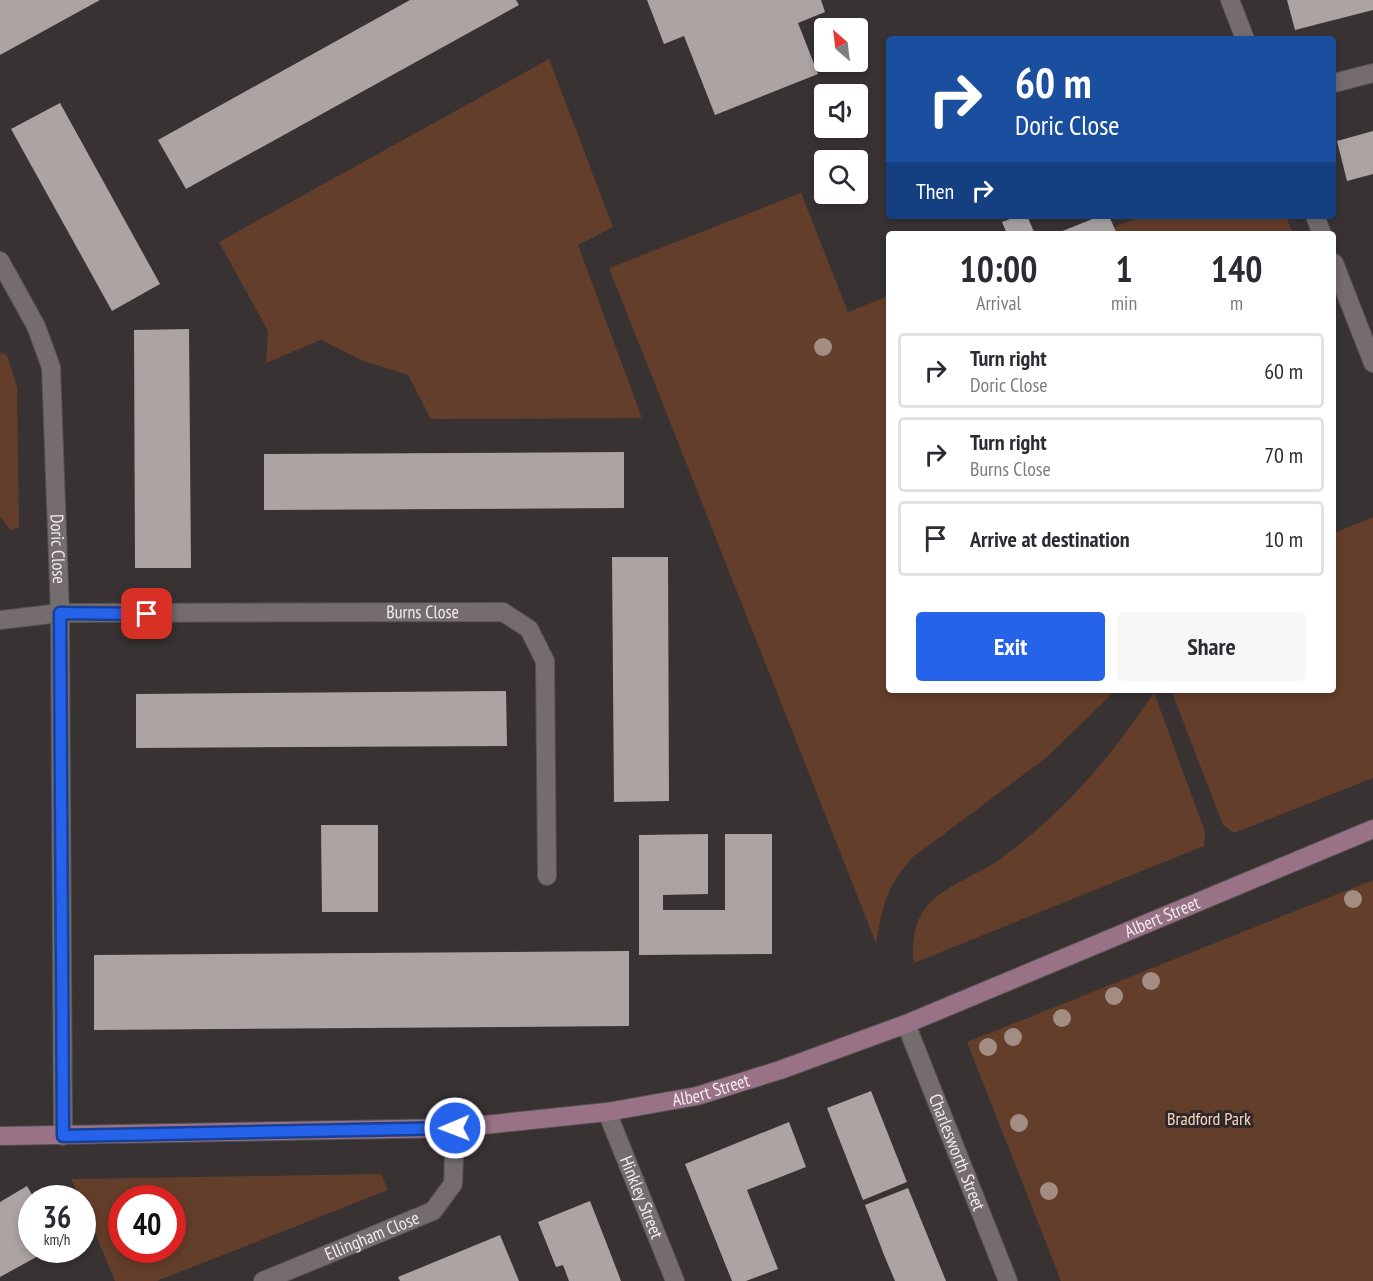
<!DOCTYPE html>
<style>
body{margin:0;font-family:"PT Sans Narrow",sans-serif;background:#f7f7f7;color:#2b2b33;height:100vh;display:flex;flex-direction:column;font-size:22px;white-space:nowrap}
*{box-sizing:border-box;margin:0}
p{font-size:20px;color:#7c7c81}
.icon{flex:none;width:33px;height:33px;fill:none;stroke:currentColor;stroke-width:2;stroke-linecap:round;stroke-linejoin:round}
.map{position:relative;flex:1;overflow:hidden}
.side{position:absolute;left:886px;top:231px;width:450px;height:462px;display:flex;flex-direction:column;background:#fff;border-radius:6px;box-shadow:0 3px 9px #0003}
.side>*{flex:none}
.banner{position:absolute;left:886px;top:36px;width:450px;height:183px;border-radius:6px;box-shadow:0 3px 9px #0003;background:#1a4fa0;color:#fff;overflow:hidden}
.needle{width:39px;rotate:332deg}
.controls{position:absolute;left:814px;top:18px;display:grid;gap:12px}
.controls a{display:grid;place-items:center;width:54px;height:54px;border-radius:6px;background:#fff;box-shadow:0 3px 9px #0003;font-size:30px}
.speed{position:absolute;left:18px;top:1185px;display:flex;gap:12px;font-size:30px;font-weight:700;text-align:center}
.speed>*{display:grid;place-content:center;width:78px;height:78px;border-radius:50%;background:#fff;box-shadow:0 3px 9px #0003;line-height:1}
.speed small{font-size:15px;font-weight:400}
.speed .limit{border:9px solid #d22;background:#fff;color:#111}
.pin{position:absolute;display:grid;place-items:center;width:51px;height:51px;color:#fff;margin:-26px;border-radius:12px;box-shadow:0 3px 9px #0006}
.me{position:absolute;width:66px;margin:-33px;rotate:269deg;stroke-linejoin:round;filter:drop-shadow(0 0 4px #0008)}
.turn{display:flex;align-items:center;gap:21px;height:126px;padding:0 30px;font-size:27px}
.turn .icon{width:78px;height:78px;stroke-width:2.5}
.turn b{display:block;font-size:42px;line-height:51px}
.then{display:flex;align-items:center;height:57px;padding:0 30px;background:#0003;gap:12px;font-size:22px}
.eta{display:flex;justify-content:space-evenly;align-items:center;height:102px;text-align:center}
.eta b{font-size:36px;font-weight:700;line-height:42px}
.button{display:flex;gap:12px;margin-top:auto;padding:12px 30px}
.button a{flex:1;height:69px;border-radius:6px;background:#2563eb;color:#fff;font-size:24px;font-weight:700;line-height:69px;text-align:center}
.button a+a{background:#f7f7f7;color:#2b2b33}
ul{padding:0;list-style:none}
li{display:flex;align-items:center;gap:18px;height:75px;margin:0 12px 9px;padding:0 18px;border:3px solid #e1e1e2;border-radius:6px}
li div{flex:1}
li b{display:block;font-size:22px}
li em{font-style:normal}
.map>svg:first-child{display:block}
.green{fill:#633e2a;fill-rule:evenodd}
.building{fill:#aca4a3}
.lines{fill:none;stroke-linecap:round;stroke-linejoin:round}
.street-casing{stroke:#565152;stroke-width:20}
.secondary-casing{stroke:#565152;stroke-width:20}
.street{stroke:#746c6d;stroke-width:18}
.secondary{stroke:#997286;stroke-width:18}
.tree{fill:#a38c81}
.route-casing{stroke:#184099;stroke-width:15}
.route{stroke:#2563eb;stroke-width:10}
.labels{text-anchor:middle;stroke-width:6;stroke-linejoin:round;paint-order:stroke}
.street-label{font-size:18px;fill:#f1eded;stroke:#2e2829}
.park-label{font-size:18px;fill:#fbd5c1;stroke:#2e2829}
</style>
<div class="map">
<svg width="1373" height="1281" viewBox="0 0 1373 1281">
<rect width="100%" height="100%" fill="#383233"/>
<!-- green -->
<g class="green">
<path d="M549,59l64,168 -35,18 64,173 -211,1 -23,-44 -47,-15 -40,-20 -55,23 2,-32 -49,-89z"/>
<path d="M801,193l47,119 41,-16 1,394h226l-70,68 -133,99c-28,31 -29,46 -37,86l-267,-675z"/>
<path d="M1143,216h143l7,18h-176l-3,-7z"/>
<path d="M0,353l7,2 10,32 2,140 -9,3 -10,-14z"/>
<path d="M1373,517v261l-139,55 -11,-8 -52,-135h163v-157z"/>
<path d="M1154,692l51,140 -1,14 -290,117c-3,-18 0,-41 12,-56 20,-23 53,-32 77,-50 61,-45 110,-102 151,-165z"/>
<path d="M1373,880v401h-312l-94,-239z"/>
<path d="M381,1174l7,16 -231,91h-42l-32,-76 -1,-7h-2l-9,-19zM172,1198v52h-50v-52z"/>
</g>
<!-- building -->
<g class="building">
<path d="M0,0h100l-100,55z"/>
<path d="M410,0h106l3,5 -333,184 -28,-49z"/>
<path d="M647,0h174l4,12 -27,11 20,51 -103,41 -31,-79 -20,8z"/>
<path d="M1287,0h86v10l-78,20z"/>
<path d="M60,103l100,181 -48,27 -101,-182z"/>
<path d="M1373,131v43l-26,7 -10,-40z"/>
<path d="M1018,216h9l8,18h-28l-5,-12z"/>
<path d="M1100,216h9l8,18h-62z"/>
<path d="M189,329l2,239h-56l-1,-238z"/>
<path d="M624,452v56l-360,2v-56z"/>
<path d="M612,557h56l1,244 -55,1z"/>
<path d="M506,691l1,55 -371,2v-54z"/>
<path d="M321,825h57v87h-56z"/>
<path d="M708,834v60l-45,1v15h62v-76h47v120l-133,1v-120z"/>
<path d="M629,951v75l-535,4v-75z"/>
<path d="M871,1091l36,91 -44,18 -36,-92z"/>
<path d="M789,1122l17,45 -59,23 31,79 -32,12h-14l-47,-117z"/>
<path d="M27,1186l7,12 -2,52h17l-49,27v-75z"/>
<path d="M908,1188l20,49 18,44h-51l-11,-26 -19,-50z"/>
<path d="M590,1201l18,46 13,34h-52l-6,-16 -7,2 -18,-45z"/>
<path d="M500,1235l19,46h-119l-2,-4z"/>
</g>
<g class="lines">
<!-- street casing -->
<g class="street-casing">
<g id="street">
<path d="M1230,0l15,39"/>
<path d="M1334,83l39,-10"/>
<path d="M1315,216l7,18"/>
<path id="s1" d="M0,261l36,65 15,41 9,246 3,523"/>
<path d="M1334,263l39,100"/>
<path id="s2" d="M0,620l60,-7 443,-1 26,17 16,32 2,215"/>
<path id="s3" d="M906,1024l102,257"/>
<path id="s4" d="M607,1112l68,169"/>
<path id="s5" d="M263,1281l170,-70 20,-27 2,-56"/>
</g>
</g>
<!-- secondary casing -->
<g class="secondary-casing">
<g id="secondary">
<path id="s6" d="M0,1136l455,-8 152,-16 90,-16 83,-26 126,-46 467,-195"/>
</g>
</g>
<!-- street -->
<use href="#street" class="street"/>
<!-- secondary -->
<use href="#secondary" class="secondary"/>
</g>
<!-- trees -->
<g class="tree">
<circle cx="823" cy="347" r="9"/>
<circle cx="1353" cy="899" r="9"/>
<circle cx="1151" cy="981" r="9"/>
<circle cx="1114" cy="996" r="9"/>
<circle cx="1062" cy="1018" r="9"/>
<circle cx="1013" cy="1037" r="9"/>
<circle cx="988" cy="1047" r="9"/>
<circle cx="1019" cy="1123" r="9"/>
<circle cx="1049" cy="1191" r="9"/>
</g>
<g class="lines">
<!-- route casing -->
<g class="route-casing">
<path id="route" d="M147,614l-87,-1 3,523 392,-8"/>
</g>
<!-- route -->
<use href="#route" class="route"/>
</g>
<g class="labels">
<!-- street labels -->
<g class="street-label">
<text dy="6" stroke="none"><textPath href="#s1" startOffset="300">Doric Close</textPath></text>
<text dy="6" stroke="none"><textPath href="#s2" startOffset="423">Burns Close</textPath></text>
<text dy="6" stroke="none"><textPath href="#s6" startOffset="1198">Albert Street</textPath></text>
<text dy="6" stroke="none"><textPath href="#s6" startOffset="714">Albert Street</textPath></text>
<text dy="6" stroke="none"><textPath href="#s3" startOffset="138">Charlesworth Street</textPath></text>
<text dy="6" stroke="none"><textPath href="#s4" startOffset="92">Hinkley Street</textPath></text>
<text dy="6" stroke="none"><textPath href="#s5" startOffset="118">Ellingham Close</textPath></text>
</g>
<!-- park labels -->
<g class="park-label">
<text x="1209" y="1125">Bradford Park</text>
</g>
</g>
</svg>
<div class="controls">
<a><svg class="needle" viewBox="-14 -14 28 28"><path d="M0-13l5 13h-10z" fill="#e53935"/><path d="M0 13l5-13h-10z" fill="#7c7c81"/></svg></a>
<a><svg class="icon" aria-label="sound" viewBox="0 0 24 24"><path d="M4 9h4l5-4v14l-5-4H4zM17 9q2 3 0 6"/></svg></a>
<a><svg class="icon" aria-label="search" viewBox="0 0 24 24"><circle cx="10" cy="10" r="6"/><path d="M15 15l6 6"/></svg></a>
</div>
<div class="speed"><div>36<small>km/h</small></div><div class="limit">40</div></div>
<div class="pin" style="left:147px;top:614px;background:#d93025"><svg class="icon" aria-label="arrive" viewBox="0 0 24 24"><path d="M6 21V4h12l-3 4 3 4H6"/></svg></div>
<svg class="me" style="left:455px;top:1128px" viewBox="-20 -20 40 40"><circle r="17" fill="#2563eb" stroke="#fff" stroke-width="3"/><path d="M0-11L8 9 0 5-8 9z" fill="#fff"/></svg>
<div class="banner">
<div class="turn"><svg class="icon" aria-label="right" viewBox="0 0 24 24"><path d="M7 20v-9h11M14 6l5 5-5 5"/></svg><div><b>60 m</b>Doric Close</div></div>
<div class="then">Then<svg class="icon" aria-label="right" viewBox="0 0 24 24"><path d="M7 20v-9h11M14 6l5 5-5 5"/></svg></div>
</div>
<section class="side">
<div class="eta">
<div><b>10:00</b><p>Arrival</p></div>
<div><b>1</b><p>min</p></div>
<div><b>140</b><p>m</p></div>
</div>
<ul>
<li><svg class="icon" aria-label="right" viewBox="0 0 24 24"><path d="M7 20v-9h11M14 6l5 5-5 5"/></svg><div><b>Turn right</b><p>Doric Close</p></div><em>60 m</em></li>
<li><svg class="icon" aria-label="right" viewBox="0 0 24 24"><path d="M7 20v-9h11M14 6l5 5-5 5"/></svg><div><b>Turn right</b><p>Burns Close</p></div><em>70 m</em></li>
<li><svg class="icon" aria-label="arrive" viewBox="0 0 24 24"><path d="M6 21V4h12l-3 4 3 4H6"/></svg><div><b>Arrive at destination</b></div><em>10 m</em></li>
</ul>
<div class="button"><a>Exit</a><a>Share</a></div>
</section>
</div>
